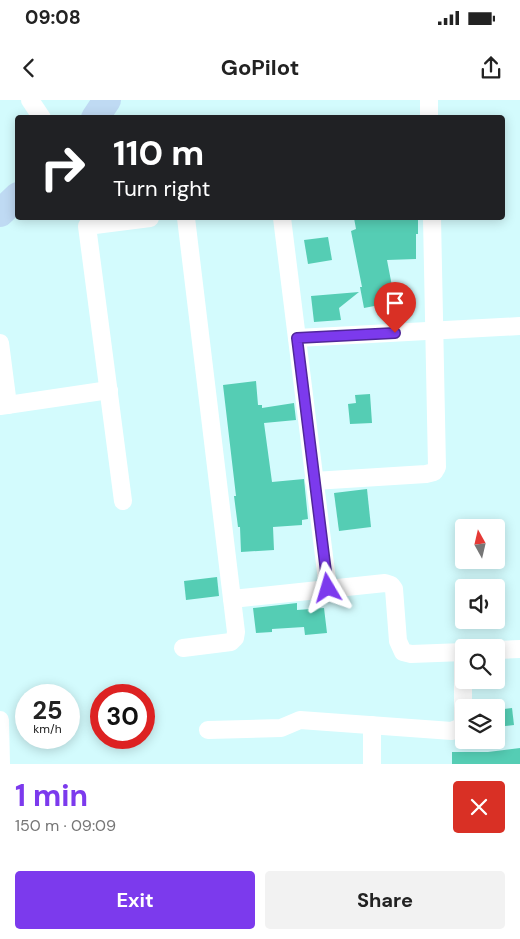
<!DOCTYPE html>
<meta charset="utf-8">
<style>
body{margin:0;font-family:"DM Sans",sans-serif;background:#f2f2f2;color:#222;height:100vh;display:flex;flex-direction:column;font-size:19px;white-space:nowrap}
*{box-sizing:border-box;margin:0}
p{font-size:16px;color:#767676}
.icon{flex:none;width:28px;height:28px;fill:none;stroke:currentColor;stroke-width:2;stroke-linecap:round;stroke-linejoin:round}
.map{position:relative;height:664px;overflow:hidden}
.panel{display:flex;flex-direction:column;background:#fff;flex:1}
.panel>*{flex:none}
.guide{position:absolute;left:15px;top:15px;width:490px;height:105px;border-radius:5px;box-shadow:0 2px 12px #0003;background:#202124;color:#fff;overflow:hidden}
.needle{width:32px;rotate:352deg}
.tools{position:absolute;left:455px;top:419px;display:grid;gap:10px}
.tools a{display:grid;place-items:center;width:50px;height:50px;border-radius:5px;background:#fff;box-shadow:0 2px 12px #0003;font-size:25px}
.speed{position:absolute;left:15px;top:584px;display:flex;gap:10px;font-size:25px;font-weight:700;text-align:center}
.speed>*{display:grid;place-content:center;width:65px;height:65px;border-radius:50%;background:#fff;box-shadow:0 2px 12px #0003;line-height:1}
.speed small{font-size:12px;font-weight:400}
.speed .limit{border:8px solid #d22;background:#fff;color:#111}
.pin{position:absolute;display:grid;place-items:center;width:42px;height:42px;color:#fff;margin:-51px -21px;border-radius:50% 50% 50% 0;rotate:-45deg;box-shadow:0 0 5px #0007}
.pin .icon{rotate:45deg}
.me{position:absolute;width:55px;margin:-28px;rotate:353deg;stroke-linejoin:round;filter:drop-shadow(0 0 4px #0008)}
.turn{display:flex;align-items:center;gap:18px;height:105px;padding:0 15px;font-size:22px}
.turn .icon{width:65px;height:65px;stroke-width:2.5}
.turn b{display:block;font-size:35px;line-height:42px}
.round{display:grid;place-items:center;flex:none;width:52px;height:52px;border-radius:5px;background:#f2f2f2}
.summary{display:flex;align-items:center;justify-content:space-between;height:85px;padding:0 15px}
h1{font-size:30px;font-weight:700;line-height:38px;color:#7c3aed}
.primary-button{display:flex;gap:10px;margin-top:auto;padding:10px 15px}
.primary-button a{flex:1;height:58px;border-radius:5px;background:#7c3aed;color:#fff;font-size:20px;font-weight:700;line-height:58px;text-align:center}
.primary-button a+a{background:#f2f2f2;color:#222}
.status{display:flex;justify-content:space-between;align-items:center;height:35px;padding:0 25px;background:#fff;direction:ltr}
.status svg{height:14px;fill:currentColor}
header{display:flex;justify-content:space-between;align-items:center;height:65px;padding:0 15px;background:#fff;font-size:22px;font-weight:700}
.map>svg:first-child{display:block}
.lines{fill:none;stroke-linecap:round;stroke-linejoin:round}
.river{stroke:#bfdaf3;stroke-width:28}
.building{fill:#55cdb4}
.minor{stroke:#fff;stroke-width:18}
.route-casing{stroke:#51269a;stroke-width:12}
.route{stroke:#7c3aed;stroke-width:9}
</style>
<div class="status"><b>09:08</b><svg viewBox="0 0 49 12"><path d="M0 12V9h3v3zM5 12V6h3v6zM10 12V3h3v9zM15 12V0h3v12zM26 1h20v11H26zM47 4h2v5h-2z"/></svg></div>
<header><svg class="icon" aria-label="back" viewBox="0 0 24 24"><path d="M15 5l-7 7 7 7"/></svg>GoPilot<svg class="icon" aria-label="share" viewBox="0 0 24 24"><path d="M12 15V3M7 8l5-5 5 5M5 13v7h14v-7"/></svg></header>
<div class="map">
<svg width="520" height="664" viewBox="0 0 520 664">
<rect width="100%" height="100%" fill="#d3fbfd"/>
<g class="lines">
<!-- river -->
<g class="river">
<path d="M95,18l12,-18"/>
<path d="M0,113l18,-17"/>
</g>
</g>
<!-- building -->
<g class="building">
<path d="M354,118h64v16h-2v25l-29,1 8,42 -31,6 -4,-21h2l-11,-56 5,-2z"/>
<path d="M328,137l4,23 -24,4 -4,-24z"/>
<path d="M359,192l-20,16 2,12 -27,2 -3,-26z"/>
<path d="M256,281l2,24h4v3l32,-5 2,17 -32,3 8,59 32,-3 4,40 -6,1v5l-29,2 1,23 -33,2 -1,-25h-2l-4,-31h2l-13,-111z"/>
<path d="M370,294l2,29 -22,1 -2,-20 8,-1 -1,-8z"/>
<path d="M367,389l4,38 -32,4 -5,-38z"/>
<path d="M217,477l2,19 -33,4 -2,-19z"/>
<path d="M297,503v7l27,-2 3,25 -22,2 -1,-8 -32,2v3l-16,1 -3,-25z"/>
<path d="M512,608l2,17 -18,2v-17z"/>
<path d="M520,648v16h-68v-12h36z"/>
</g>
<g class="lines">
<!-- minor -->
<g class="minor">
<path d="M30,0l12,18"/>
<path d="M429,0v18"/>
<path d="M282,118l46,370"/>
<path d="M297,238l223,-12"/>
<path d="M0,243l8,62"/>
<path d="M0,306l109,-16"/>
<path d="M314,381l112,-7 8,-2 3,-5 -5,-249"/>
<path d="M123,401l-36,-275 63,-8"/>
<path d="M232,499l153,-16 6,2 3,4 4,52 5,11 8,2 53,-2"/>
<path d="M183,548l48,-6 4,-4 1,-6 -50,-414"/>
<path d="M496,550l24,-1"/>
<path d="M0,620l1,44"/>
<path d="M208,630l73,-2 19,-8 152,11 9,-4 2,-4v-71"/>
<path d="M372,664v-39"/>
</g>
</g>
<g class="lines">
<!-- route casing -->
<g class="route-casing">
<path id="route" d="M328,488l-31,-250 98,-5"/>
</g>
<!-- route -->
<use href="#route" class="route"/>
</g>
</svg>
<div class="tools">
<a><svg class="needle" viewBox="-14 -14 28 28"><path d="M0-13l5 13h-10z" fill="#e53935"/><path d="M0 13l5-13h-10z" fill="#767676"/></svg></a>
<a><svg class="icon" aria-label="sound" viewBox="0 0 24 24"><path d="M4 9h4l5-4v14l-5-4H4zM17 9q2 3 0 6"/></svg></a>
<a><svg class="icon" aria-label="search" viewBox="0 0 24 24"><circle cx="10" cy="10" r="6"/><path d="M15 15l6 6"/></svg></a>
<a><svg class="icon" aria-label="layers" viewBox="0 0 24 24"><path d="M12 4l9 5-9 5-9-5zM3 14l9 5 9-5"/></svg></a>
</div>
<div class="speed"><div>25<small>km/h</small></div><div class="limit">30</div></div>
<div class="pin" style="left:395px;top:233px;background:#d93025"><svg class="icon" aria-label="arrive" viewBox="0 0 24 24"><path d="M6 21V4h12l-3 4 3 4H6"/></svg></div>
<svg class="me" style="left:328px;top:488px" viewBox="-20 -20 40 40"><path d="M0-17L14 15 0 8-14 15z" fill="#7c3aed" stroke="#fff" stroke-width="4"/></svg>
<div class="guide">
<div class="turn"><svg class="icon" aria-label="right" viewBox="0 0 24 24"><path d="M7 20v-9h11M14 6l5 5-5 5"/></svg><div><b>110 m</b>Turn right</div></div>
</div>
</div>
<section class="panel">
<div class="summary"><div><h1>1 min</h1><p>150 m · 09:09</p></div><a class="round" style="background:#d93025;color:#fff"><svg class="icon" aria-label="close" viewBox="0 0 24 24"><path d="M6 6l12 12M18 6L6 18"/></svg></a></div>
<div class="primary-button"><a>Exit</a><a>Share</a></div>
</section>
